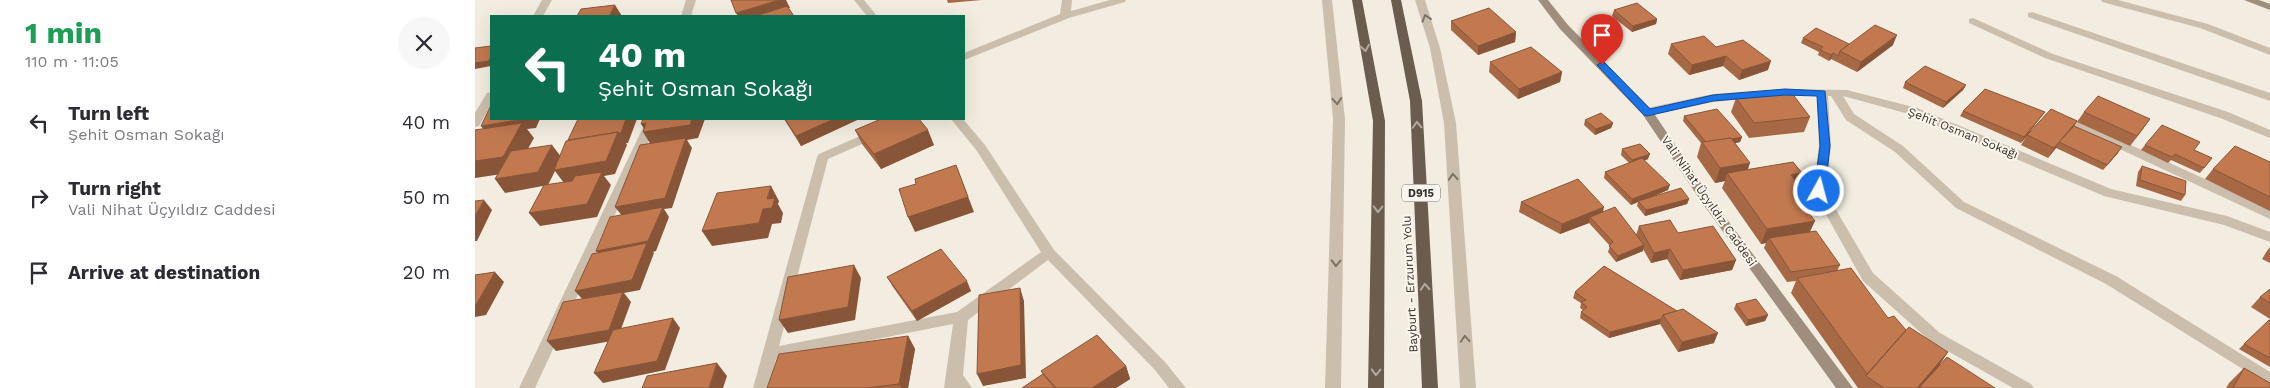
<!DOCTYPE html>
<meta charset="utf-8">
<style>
body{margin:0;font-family:"Work Sans",sans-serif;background:#f7f7f7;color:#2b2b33;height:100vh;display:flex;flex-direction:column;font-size:19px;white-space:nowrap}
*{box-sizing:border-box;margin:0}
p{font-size:16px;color:#7c7c81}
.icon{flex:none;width:28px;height:28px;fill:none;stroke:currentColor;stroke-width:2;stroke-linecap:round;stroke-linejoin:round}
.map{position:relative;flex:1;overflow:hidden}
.panel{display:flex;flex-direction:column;background:#fff;width:475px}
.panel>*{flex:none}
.banner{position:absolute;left:15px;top:15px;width:475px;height:105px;border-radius:0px;box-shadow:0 5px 20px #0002;background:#0b6e4f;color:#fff;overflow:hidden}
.pin{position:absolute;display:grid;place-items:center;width:42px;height:42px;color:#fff;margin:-51px -21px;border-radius:50% 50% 50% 0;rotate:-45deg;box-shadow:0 0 5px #0007}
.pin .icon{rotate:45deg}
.me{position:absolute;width:55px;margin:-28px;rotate:7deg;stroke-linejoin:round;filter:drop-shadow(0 0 4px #0008)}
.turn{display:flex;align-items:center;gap:18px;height:105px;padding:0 25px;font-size:22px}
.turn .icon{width:65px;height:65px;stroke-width:2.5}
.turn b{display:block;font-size:35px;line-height:42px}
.round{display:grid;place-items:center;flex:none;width:52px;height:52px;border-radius:26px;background:#f7f7f7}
.summary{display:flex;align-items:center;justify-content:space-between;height:85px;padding:0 25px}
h1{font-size:30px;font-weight:700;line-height:38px;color:#1e9e55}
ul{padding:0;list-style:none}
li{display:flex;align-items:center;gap:15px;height:75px;padding:0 25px}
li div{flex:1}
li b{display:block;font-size:19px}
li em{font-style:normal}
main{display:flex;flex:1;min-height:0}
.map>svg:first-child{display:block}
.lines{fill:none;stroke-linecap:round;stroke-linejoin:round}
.minor{fill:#cbbead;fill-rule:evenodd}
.secondary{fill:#9f8e7e;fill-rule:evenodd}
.trunk{fill:#6b5c50;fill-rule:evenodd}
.wall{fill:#a76845}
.shaded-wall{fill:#885538}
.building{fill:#c27950;stroke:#885538}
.oneway{stroke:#7b7166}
.oneway2{stroke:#b2a99f}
.route{fill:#1a73e8;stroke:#114b97}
.labels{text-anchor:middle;stroke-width:4;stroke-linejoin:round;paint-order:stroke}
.shield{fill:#faf6ee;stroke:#746d66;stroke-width:1}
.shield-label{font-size:11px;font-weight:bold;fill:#3a322b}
.street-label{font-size:12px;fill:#3a322b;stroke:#faf6ee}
</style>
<main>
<section class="panel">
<div class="summary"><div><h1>1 min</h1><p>110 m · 11:05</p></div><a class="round"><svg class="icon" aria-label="close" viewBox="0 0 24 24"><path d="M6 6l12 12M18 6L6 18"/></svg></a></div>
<ul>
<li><svg class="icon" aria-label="left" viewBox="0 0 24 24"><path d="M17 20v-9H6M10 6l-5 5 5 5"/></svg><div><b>Turn left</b><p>Şehit Osman Sokağı</p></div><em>40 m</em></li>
<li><svg class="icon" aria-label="right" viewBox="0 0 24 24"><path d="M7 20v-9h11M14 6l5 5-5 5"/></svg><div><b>Turn right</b><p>Vali Nihat Üçyıldız Caddesi</p></div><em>50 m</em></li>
<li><svg class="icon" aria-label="arrive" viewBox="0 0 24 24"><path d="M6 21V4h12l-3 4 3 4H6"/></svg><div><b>Arrive at destination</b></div><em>20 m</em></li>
</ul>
</section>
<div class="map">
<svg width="1795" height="388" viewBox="0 0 1795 388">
<rect width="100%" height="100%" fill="#f3ede1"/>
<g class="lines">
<!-- minor -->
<g class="minor">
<path d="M67,0h10l-9,16h-10z"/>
<path d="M211,0h10l-5,16h-10z"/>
<path d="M379,0h10l13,16h-10z"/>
<path d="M587,0h10l-1,11 39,-11h16l-1,2 -56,16 -105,42v-7l96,-39z"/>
<path d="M847,0h10l13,119 -4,269h-16l8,-269z"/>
<path d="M940,0h10l15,48 16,75 20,265h-16l-16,-265 -14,-75z"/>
<path d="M1626,0h17l90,24 62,24v7l-70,-27 -98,-26z"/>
<path d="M1557,12l238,81v8l-242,-84v-4z"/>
<path d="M1498,18l80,36 175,58 42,18v8l-50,-20 -175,-60 -76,-35v-4z"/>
<path d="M1310,89l62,1 70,18 194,81 116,27 43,16v10l-46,-17 -120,-29 -195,-82 -66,-18 11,18 49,32 61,56 152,74 154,96v14l-164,-102 -150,-76 -61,-56 -49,-32 -15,-24h-3l3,50 -6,45 48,82 67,60 91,51 3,4h-21l-83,-47 -67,-60 -50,-90 6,-45 -2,-50 -32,-1 -72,7 -66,14 -6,-4 6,-4 66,-14z"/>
<path d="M16,92v12l-12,22 -4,1v-14l12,-20z"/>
<path d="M1595,117l200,92v10l-204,-95 -2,-3 2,-3z"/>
<path d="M172,119h12l-124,269h-16z"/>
<path d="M424,119h15l-2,3 -84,37 -49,187 178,-34 84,-60 -64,-101 -26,-32h12l22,26 69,105 111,112 21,26h-17l-14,-18 -107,-110 -80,60 -5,55 9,13h-28l9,-64 -177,35 -7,29h-16l64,-231 2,-3z"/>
</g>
<!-- secondary -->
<g class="secondary">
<path d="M1063,0h10l20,25 83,84 60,89 142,190h-17l-133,-184 -60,-89 -83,-86z"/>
<path d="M1769,0h15l11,4v6z"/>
</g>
<!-- trunk -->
<g class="trunk">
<path d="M877,0h10l23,121 -1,267h-16l5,-267z"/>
<path d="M916,0h10l21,101 16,287h-16l-12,-287z"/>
</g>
</g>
<!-- wall -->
<g class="wall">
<path d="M472,0h35l-34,3z"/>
<path d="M1139,10l43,9 -1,5 -24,8 -20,-16z"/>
<path d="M976,21l65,11 -1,10 -37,13 -27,-25z"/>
<path d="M1328,38l46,6 44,1 -36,27 -26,-13 -2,2 -11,-6 1,-3 -18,-9z"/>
<path d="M1196,44l45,3 52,23 -29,10 -16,-14 -34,9 -21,-21z"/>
<path d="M1015,62l72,10 -2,10 -42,17 -29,-27z"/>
<path d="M1430,82l61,3 -3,5 -20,18 -40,-20z"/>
<path d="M1261,98l74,19 -6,15 -55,6 -18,-26z"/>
<path d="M1488,111l82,1 -16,20 48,-11 -3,5 44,27 -15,17 -47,-22 -8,10 -27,-13 5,-8 -5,6 -61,-27z"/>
<path d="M1609,112l66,7 -20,27 -53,-24z"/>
<path d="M1209,116l58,21 -2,5 -5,1 12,27 55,3 -4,11 2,2 -2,5 5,15 7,26 30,33 -3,6 51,47 18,12 42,22 -8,12 55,24h-137l-67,-95 5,-12 -9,1 -23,-34 2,-5 -5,1 -39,-56 3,-7 -10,2 -18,-26 4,-14 -18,-22z"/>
<path d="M309,119h72l1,1 -56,26z"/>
<path d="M1110,120l28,3 -2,5 -16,7 -11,-10z"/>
<path d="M380,130l79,15 -53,24 -19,-25z"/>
<path d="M1670,145l49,5 18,8 -12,15 -29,-13 -3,3 -27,-13z"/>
<path d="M1147,149l26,10 -4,2 24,29 -16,7 37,2 -2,5 -42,12 -8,-10 1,-4 -7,3 -27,-27 1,-6 24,-9 -8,-8z"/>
<path d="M1795,162v49l-65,-32 8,-10z"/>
<path d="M1667,166l43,29 -4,6 -45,-15 2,-14z"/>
<path d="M1046,202l82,10 33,23 3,-9 39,7 58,27 -4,10 -52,10 -13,-21 -16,4 -8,-14v2l-27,11 -8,-10 2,-6 -21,-23 -29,11 -41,-22z"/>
<path d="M1795,247v16l-8,-4 5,-8z"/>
<path d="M1129,266l110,77 -36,9 -18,-28 -51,14 -29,-20 1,-6 2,-2 -3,-2 1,-5 -8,-5 2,-6z"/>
<path d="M412,277l84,14 -54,30 -24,-34z"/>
<path d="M1795,289v30l-19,-12 9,-10z"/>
<path d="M1261,304l32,11 -3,6 -19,5 -12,-17z"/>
<path d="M1794,320h1v47l-31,-18z"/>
<path d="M433,336l7,13 -7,39h-141z"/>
<path d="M651,366l4,13 -14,9h-94l21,-14 -2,-3z"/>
<path d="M1769,368l26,20h-44l3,-5z"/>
</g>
<!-- shaded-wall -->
<g class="shaded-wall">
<path d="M304,0h7l4,8 -29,8h-23l-2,-3z"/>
<path d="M140,5l7,11h-13z"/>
<path d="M1182,19l-1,5 -24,8 1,-6z"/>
<path d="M1041,32l-1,10 -37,13v-9z"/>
<path d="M1422,35l-4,10 -36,27 4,-10z"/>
<path d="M1358,53l-2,6 -2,2 2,-6z"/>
<path d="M16,56v10l-16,3v-6z"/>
<path d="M1251,56l-3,10 -34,9 3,-10z"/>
<path d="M1296,61l-3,9 -29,10 3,-10z"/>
<path d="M1087,72l-2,10 -42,17 1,-10z"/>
<path d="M1491,85l-3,5 -20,18 3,-6z"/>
<path d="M1570,112l-4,5 -20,26 3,-6z"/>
<path d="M49,119h16l-4,9 -9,1 7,9 -19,34 -40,6v-17l14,-25 -8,-10z"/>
<path d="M151,119h11l-9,24h-2l1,2 -12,29 -11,2 7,9 -14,32 -57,9 -11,-13 35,-30 -9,-12 -7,14 -43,8 -10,-14 57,-34 10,13 13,-6z"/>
<path d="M217,119h13l-7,19 -11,2 5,8 -20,60 -8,1 5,8 -13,34 -3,1 1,1 -14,37 -16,3 7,9 -14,38 -61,11 -9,-10 37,-40 -9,-10 29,-30 -8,-10 27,-34 -8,-10 36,-62 -8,-13h3l-5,-8z"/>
<path d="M359,119h22l1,1 -56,26 -5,-10z"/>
<path d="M1675,119l-7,10 -13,17 7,-10z"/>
<path d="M1602,121l-6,10 -12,11 -3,6 -8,10 6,-10z"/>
<path d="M1138,123l-2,5 -16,7 1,-6z"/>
<path d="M453,130l6,15 -53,24 -7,-15z"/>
<path d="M1267,137l-2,5 -33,7 1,-5z"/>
<path d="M1647,147l-4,6 -15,17 4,-5z"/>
<path d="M1175,154l-2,5 -17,6 1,-5z"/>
<path d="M1275,163l-5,15 -18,-5 -2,8 -10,2 5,-15z"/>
<path d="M481,165l18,47 -59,20 -7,-15z"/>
<path d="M1327,173l-5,14 3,-1 -6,15 -3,-26z"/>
<path d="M1195,185l-2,5 -29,12 -1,-1v1l-7,3 1,-6z"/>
<path d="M296,186l8,15 -1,3 5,9 -2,10 -9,1 -4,14 -56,8 -10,-15 65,-32z"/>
<path d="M1214,199l-2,5 -42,12 1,-6z"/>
<path d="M9,200l8,10 -15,31h-2v-25z"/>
<path d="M1330,201l-6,15 1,-14z"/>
<path d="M1129,207l-2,10h-12l-1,6 -29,11 2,-10z"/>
<path d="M1340,221l-7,15 -39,2 -3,5 -5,1 6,-15z"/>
<path d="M1169,245l-1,6 -27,11 2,-6z"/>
<path d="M1195,249l-3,10 -16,4 3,-10z"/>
<path d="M1261,260l-4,10 -52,10 3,-10z"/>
<path d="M379,265l7,13 -6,42 -67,13 -9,-13z"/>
<path d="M20,272l9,10 -18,33 -11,2v-12z"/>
<path d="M492,281l4,10 -54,30 -5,-10z"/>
<path d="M545,288l4,13 2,77 -43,8 -6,-12z"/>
<path d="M1293,315l-3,6 -19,5 2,-6z"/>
<path d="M198,318l7,10 -15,42 -62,13 -9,-10z"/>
<path d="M1186,319l-1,5 -51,14 1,-6z"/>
<path d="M1243,333l-4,10 -36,9 4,-10z"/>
<path d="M433,336l7,13 -7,39h-6l-3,-4z"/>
<path d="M1473,352l-8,12 -20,24h-3z"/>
<path d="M242,363l10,13 -4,12h-14z"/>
<path d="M651,366l4,13 -14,9h-24z"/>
</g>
<!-- building -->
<g class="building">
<path d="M256,0h48l-43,13z"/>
<path d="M1162,3l20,16 -24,7 -19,-16z"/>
<path d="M140,5l-6,11h-32l4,-7z"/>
<path d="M312,6l7,10h-39z"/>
<path d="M1014,8l27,24 -38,14 -27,-25z"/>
<path d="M1400,25l22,10 -36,27 -21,-11z"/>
<path d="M1341,28l33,16 -9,7 -2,5 -5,-3 -2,2 -11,-5 3,-3 -20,-9z"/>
<path d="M1229,36l12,11 27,-7 28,21 -29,9 -16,-14 -34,9 -21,-21z"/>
<path d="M16,46v10l-2,5 -14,2v-15z"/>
<path d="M1056,47l31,25 -43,17 -29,-27z"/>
<path d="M1450,66l41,19 -20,17 -41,-20z"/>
<path d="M1510,89l60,23 -21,25 -61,-26z"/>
<path d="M1316,92l19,25 -56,6 -18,-25z"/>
<path d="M1623,96l52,23 -13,17 -53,-24z"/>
<path d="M16,105v14h33l-43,7z"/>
<path d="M1242,109l25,28 -10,2 -1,-1 -25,4 -22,-26z"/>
<path d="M1576,109l26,12 -23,27 -27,-13z"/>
<path d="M1126,113l12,10 -17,6 -11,-9z"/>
<path d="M103,119h48l-5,14h-2l-1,-1 -50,8z"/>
<path d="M168,119h49l-2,6 -47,7 3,-9 -5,1z"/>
<path d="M310,119h49l-38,17z"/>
<path d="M406,119h38l9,11 -54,24 -19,-24z"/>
<path d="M47,123l-19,34 -28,4v-31z"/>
<path d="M1687,125l38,17 -6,8 18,8 -8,10 -29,-14 -3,3 -27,-12z"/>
<path d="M1599,126l48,21 -15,18 -48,-23z"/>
<path d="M143,132l-12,29 -52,9 12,-29z"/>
<path d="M211,138l-21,60 -50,9 25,-62z"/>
<path d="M1256,138l19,25 -30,5 -18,-26z"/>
<path d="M1165,144l10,10 -18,6 -10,-11z"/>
<path d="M77,145l-14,27 -43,7 16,-28z"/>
<path d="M1760,146l35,16v35l-57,-28z"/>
<path d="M1167,158l28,27 -38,14 -27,-27z"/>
<path d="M1318,162l9,11 -11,2 9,11 -5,1 10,14 -5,1 15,19 -48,8 -40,-56z"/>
<path d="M481,165l12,32 -60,20 -9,-28 17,-5 -1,-5z"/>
<path d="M1667,166l44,15 -1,14 -45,-15z"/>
<path d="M127,172l-15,32 -58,9 15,-28 28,-4 3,-5z"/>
<path d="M1103,179l26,28 -42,17 -41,-22z"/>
<path d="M296,186l-4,13 8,-1 -3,10 -9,1 -4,14 -57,8 15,-38z"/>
<path d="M1206,188l8,11 -43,11 -8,-9z"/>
<path d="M9,200l-9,16v-15z"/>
<path d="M188,207l-15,34 -52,10 14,-34z"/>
<path d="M1140,207l29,38 -26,11 -9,-10 4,-4 -23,-25z"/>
<path d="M1195,220l8,13 35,-7 23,34 -53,10 -13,-21 -16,4 -15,-27z"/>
<path d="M1341,231l24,34 -49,7 -22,-34z"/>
<path d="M172,243l-15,37 -57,11 17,-37z"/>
<path d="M466,249l26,32 -55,30 -25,-34z"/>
<path d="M379,265l-6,42 -69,13 9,-43z"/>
<path d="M1129,266l73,45 -14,4 -2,4 -51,13 -29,-20 6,-5 -6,-5 5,-2 -11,-8z"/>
<path d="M1376,268l37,50 6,-2 12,14 -39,44 -70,-96z"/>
<path d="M20,272l-19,33h-1v-30z"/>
<path d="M545,288l1,77 -44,9 2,-79z"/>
<path d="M1795,289v14l-10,-6z"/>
<path d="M148,292l-14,38 -62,11 16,-39z"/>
<path d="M1281,299l12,16 -20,5 -12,-16z"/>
<path d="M1208,309l35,24 -36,9 -19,-27z"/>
<path d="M198,318l-16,43 -63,12 19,-43z"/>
<path d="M1794,320h1v38l-26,-14z"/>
<path d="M1434,327l39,25 -31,36h-33l-18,-12z"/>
<path d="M622,335l29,31 -34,22h-36l-15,-17z"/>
<path d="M433,336l-9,48 -32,4h-100l12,-34z"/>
<path d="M1472,357l48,31h-76z"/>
<path d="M242,363l-8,25h-67l5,-12z"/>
<path d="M1769,368l26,15v5h-37z"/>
<path d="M568,374l12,14h-33z"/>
</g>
<!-- one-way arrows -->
<defs><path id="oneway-chevron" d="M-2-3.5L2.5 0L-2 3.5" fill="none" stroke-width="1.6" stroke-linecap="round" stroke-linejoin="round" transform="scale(1.25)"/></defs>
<g class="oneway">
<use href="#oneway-chevron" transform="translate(951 18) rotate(-107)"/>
<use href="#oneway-chevron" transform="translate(862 101) rotate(85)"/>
<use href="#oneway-chevron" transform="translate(978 177) rotate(-94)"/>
<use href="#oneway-chevron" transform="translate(861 263) rotate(91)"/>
<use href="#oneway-chevron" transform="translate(990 339) rotate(-94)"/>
</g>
<g class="oneway2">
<use href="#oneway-chevron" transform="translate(890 48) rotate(80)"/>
<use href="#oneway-chevron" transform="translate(942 125) rotate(-93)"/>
<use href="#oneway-chevron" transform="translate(903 209) rotate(91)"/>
<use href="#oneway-chevron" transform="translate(950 287) rotate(-93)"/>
<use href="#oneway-chevron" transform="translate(901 372) rotate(91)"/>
</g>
<!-- route -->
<path class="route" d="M1127,62l3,1 45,46 63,-14 72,-6 40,2 5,55 -5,45 -6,4 -5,-4 6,-45 -3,-50 -32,-1 -72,6 -66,15 -3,-1 -45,-48 -2,-2z"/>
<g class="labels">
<!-- shield labels -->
<rect class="shield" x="927" y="184.5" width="38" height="17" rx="4"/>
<g class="shield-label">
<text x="946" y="197">D915</text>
</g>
<!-- street labels -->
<g class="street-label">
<text transform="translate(1488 133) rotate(22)" y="4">Şehit Osman Sokağı</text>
<text transform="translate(1234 201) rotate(55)" y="4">Vali Nihat Üçyıldız Caddesi</text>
<text transform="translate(935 284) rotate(-93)" y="4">Bayburt - Erzurum Yolu</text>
</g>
</g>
</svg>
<div class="pin" style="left:1127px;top:65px;background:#d93025"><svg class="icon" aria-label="arrive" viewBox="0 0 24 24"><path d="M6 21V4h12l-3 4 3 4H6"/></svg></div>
<svg class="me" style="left:1344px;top:191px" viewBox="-20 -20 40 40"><circle r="17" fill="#1a73e8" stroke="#fff" stroke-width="3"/><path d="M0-11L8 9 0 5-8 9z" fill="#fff"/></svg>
<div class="banner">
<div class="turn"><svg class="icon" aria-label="left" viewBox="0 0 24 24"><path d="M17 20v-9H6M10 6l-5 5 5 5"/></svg><div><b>40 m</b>Şehit Osman Sokağı</div></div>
</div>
</div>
</main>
